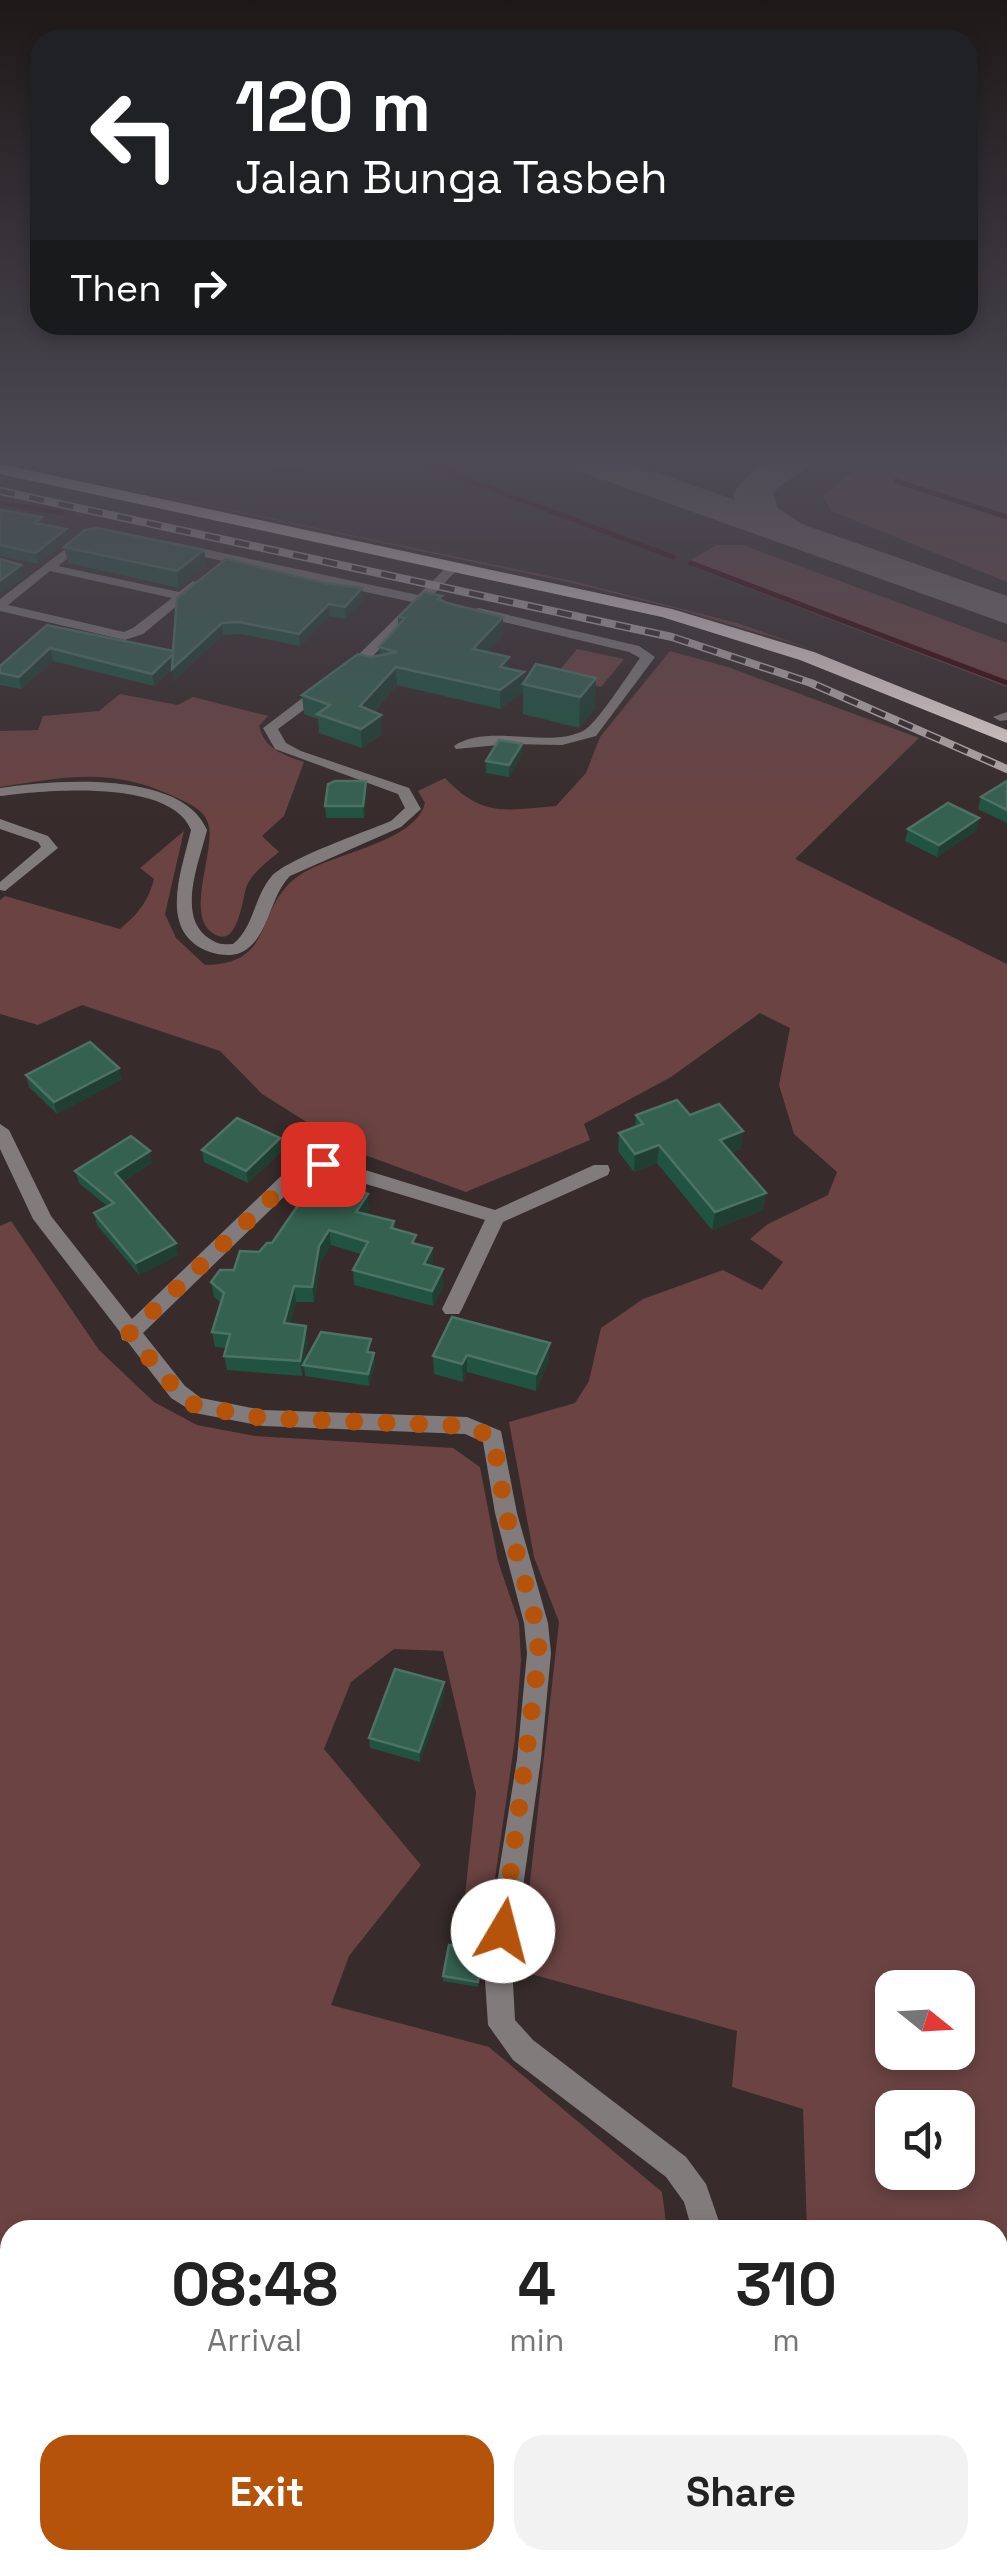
<!DOCTYPE html>
<style>
body{margin:0;font-family:"Space Grotesk",sans-serif;background:#f2f2f2;color:#222;height:100vh;display:flex;flex-direction:column;font-size:38px;white-space:nowrap}
*{box-sizing:border-box;margin:0}
p{font-size:32px;color:#767676}
.icon{flex:none;width:55px;height:55px;fill:none;stroke:currentColor;stroke-width:2;stroke-linecap:round;stroke-linejoin:round}
.map{position:relative;flex:1;overflow:hidden}
.details{position:absolute;left:0px;top:2220px;width:1008px;height:350px;display:flex;flex-direction:column;background:#fff;border-radius:30px 30px 0 0;box-shadow:0 5px 15px #0003}
.details>*{flex:none}
.guide{position:absolute;left:30px;top:30px;width:948px;height:305px;border-radius:30px;box-shadow:0 5px 15px #0003;background:#202124;color:#fff;overflow:hidden}
.needle{width:65px;rotate:108deg}
.fabs{position:absolute;left:875px;top:1970px;display:grid;gap:20px}
.fabs a{display:grid;place-items:center;width:100px;height:100px;border-radius:20px;background:#fff;box-shadow:0 5px 15px #0003;font-size:50px}
.pin{position:absolute;display:grid;place-items:center;width:85px;height:85px;color:#fff;margin:-42px;border-radius:20px;box-shadow:0 5px 15px #0006}
.me{position:absolute;width:110px;margin:-55px;rotate:8deg;stroke-linejoin:round;filter:drop-shadow(0 0 8px #0008)}
.turn{display:flex;align-items:center;gap:35px;height:210px;padding:0 40px;font-size:45px}
.turn .icon{width:130px;height:130px;stroke-width:2.5}
.turn b{display:block;font-size:70px;line-height:85px}
.then{display:flex;align-items:center;height:95px;padding:0 40px;background:#0003;gap:20px;font-size:38px}
.eta{display:flex;justify-content:space-evenly;align-items:center;height:170px;text-align:center}
.eta b{font-size:60px;font-weight:800;line-height:70px}
.action{display:flex;gap:20px;margin-top:auto;padding:20px 40px}
.action a{flex:1;height:115px;border-radius:30px;background:#b45309;color:#fff;font-size:40px;font-weight:800;line-height:115px;text-align:center}
.action a+a{background:#f2f2f2;color:#222}
.map>svg:first-child{display:block}
.green{fill:#6b4343;fill-rule:evenodd}
.lines{fill:none;stroke-linecap:round;stroke-linejoin:round}
.stream-far1{stroke:#39030a;stroke-width:5}
.stream{stroke:#39030a;stroke-width:11}
.taxiway{fill:#776c6c;fill-rule:evenodd}
.minor{fill:#827b7b;fill-rule:evenodd}
.trunk{fill:#e7d8d7;fill-rule:evenodd}
.rail-casing{stroke:#b7aeae;stroke-width:8}
.rail{stroke:#372b2b;stroke-width:5;stroke-dasharray:15;stroke-linecap:butt}
.wall{fill:#215342}
.shaded-wall{fill:#213e32}
.building{fill:#356151;stroke:#4e7265;stroke-width:2.5}
.route{stroke:#b45309;stroke-width:18;stroke-dasharray:0 32.4}
</style>
<div class="map">
<svg width="1007" height="2570" viewBox="0 0 1007 2570">
<rect width="100%" height="100%" fill="#372b2b"/>
<!-- green -->
<g class="green">
<path d="M867,460h140v122l-176,-71 -8,-15z"/>
<path d="M0,462l573,119 164,42 75,26 -134,-40 -106,-26z"/>
<path d="M717,545h26l264,98v44l-316,-121 1,-7z"/>
<path d="M577,649l47,10 -23,28 -47,-10z"/>
<path d="M670,651l58,16 191,71 -124,121 212,105v1606h-53l-10,-10h54v-330h-191l-4,-121 -71,-22 5,-56 -217,-60 39,-349 -25,-65 -25,-135 66,-19 14,-22 12,-53 42,-29 80,-29 39,20 21,-28 -33,-23 18,-15 60,-29 9,-23 -43,-38 -15,-49 11,-57 -30,-15 -89,64 -87,47 6,16 -124,52 -115,-42 -89,-56 -42,-43 -138,-46 -44,20 -38,-11v-114l5,-4 115,33c18,-15 28,-27 34,-50l-14,-11 44,-37 -19,83 11,24 29,27c73,-1 48,-59 95,-90 32,-22 115,-32 125,-72l-7,-12 27,-13c38,40 60,32 111,28l30,-33 14,-36zM892,1988h66v64h-66zM892,2108h66v64h-66z"/>
<path d="M120,694l58,11 15,-8 75,19 -9,10c5,23 25,29 45,36l-20,54 -22,20 17,16c-11,9 -25,19 -32,33 -5,12 -8,64 -33,49 -31,-18 3,-85 -6,-111 -5,-15 -21,-20 -35,-27 -64,-29 -106,-19 -173,-9v-56l38,-1 5,-14 56,-5z"/>
<path d="M11,1221l88,129 55,52 43,23 58,11 198,12 27,19 18,94 21,62 2,37 -6,79 -31,216 -25,-4 17,-158 -33,-142 -49,-2 -43,33 -27,67 97,116 -72,91 -18,49 158,42 173,145 5,38h-657v330h602l4,10h-616v-1344z"/>
</g>
<g class="lines">
<!-- stream-far1 -->
<g class="stream-far1">
<path d="M415,460l258,97"/>
<path d="M896,481l111,36"/>
<path d="M0,503l62,10"/>
<path d="M691,563l316,120"/>
</g>
<!-- stream -->
<g class="stream">
<path d="M0,2352l10,2"/>
<path d="M593,2560l4,10"/>
</g>
<!-- taxiway -->
<path class="taxiway" d="M565,460h56l114,40 -2,-6c27,-38 36,-34 80,-34 -10,15 -29,19 -40,34l5,14 24,16 205,72v28l-437,-156z"/>
<!-- minor -->
<g class="minor">
<path d="M85,534l6,4 -2,3 -31,25 121,26 14,-11 10,3 -60,50 -18,6 -125,-29v-12zM50,571l122,27 -39,30 -9,4 -116,-27z"/>
<path d="M181,544l237,51 32,-31 10,3 -30,31 6,1v6l-12,-1 -60,61 -86,64 8,14 15,8 108,37 12,21 -20,18 -111,49c-20,20 -20,56 -43,73 -10,8 -25,7 -37,3 -54,-19 -28,-82 -19,-122 -20,-52 -147,-40 -191,-34v-8c52,-8 182,-19 207,42 -7,30 -32,88 3,109 8,5 13,6 23,5 21,-17 21,-47 38,-67 15,-18 94,-45 120,-56l14,-13 -7,-14 -123,-45 -12,-21 91,-69 58,-57 -235,-51v-6z"/>
<path d="M479,608l160,38 16,11 -59,79 -34,9 -53,-1 -53,5 -2,-3c34,-23 93,3 129,-15 13,-6 46,-58 57,-73l-11,-6 -155,-37v-6z"/>
<path d="M1007,712v8l-7,1 -7,-4z"/>
<path d="M0,819l48,17 10,12 -53,43 -5,-1v-8l41,-35 -3,-5 -38,-13z"/>
<path d="M0,1124l9,6 42,86 81,103 148,-142 23,-16 20,-4 172,53 99,-45h14l2,5 -2,5 -105,47 -41,87 -3,5h-14l-3,-5 43,-89 -162,-49 -8,1 -21,15 -151,146 42,53 16,12 62,12 204,7 34,14 16,82 31,110 3,30 -10,106 -29,206 3,55 18,20 153,117 20,27 16,46h-30l-8,-28 -18,-25 -153,-117 -25,-35 -4,-60 33,-206 10,-106 -3,-30 -29,-110 -12,-71 -18,-8 -202,-8 -68,-13 -24,-15 -44,-57 -5,-1 -2,-8 -87,-113 -33,-70z"/>
<path d="M770,2560h35l4,10h-35z"/>
</g>
<!-- trunk -->
<path class="trunk" d="M0,464l672,145 142,43 193,78v13l-207,-83 -138,-43 -662,-143z"/>
<!-- rail casing -->
<g class="rail-casing">
<path id="rail" d="M0,491l672,146 139,46 196,86"/>
</g>
<!-- rail -->
<use href="#rail" class="rail"/>
</g>
<!-- wall -->
<g class="wall">
<path d="M251,460h64l-14,11z"/>
<path d="M0,510l44,15 24,15 -30,24 -38,-8z"/>
<path d="M64,547l140,3 2,16 -27,22 -111,-25z"/>
<path d="M442,596v5l61,34 -15,17 21,5v12l15,13 12,-18 59,44 -16,20 -56,-14v-22l-23,17 -103,-24 -23,27 8,22 -20,14 -43,-15 -1,-14 -14,-5 -2,-19 69,-38 9,-2 -1,-8 19,-22v-8z"/>
<path d="M177,598l186,2 -17,19 -16,-3 -30,30 -59,-12 -18,1 -49,46 -2,-12 -18,17 -101,-25 -32,28 -21,-4v-19l47,-41 126,26z"/>
<path d="M522,744v12l-13,21 -23,-4v-12z"/>
<path d="M1007,781v42l-29,-14 3,-12z"/>
<path d="M367,793l-3,25h-38l-1,-12z"/>
<path d="M908,829l69,1 -40,27 -32,-16z"/>
<path d="M119,1068l2,12 -64,34 -28,-27 -3,-12z"/>
<path d="M636,1115h54l51,34 -10,3 35,41 -3,17 -51,20 -55,-67 -23,9 -16,-21 1,-18 16,-5z"/>
<path d="M280,1138l2,13 -34,32 -44,-21 -2,-12z"/>
<path d="M152,1163l-29,19 55,73 -39,20 -42,-50 -3,-12 13,-7 -28,-23 -4,-12z"/>
<path d="M318,1202l51,7 -3,5 28,7 1,8 22,15 15,4 1,15 -2,3 13,19 -11,21 -79,-21 -1,-15 8,-16 -30,-9 -10,16 -7,41h-18l-6,22 18,17 -4,22 69,-12 2,14 -6,21 -64,-10 -1,-10 -2,10 -75,-6 -3,-14 2,-8 -11,-1 -3,-15 9,-29 -7,-6 -3,-15 23,-12 38,-27z"/>
<path d="M452,1317l97,43 -13,31 -69,-19 -4,10 -29,-8 -1,-18z"/>
<path d="M445,1693l-25,69 -50,-14 -1,-10z"/>
<path d="M482,1955l-4,32 -35,-6v-5z"/>
</g>
<!-- shaded-wall -->
<g class="shaded-wall">
<path d="M301,460h14l-14,11z"/>
<path d="M66,529l2,11 -30,24 -2,-11z"/>
<path d="M204,550l2,16 -27,22 -2,-17z"/>
<path d="M21,565l3,11 -24,18v-13z"/>
<path d="M362,588l1,12 -17,19 -1,-12z"/>
<path d="M329,604l1,12 -30,30 -1,-12z"/>
<path d="M503,617v18l-29,33 -1,-19z"/>
<path d="M222,623l1,12 -49,46 -2,-12 -18,17 -2,-12 21,-20z"/>
<path d="M50,648l3,13 -32,28 -2,-12z"/>
<path d="M509,657v19l-9,-9z"/>
<path d="M396,667l1,18 -35,40 -2,-19z"/>
<path d="M524,672l-1,20 -23,17v-19z"/>
<path d="M596,678l-1,30 -16,20 1,-31z"/>
<path d="M381,715l1,19 -20,14 -1,-19z"/>
<path d="M522,744v12l-13,21v-12z"/>
<path d="M366,781l1,12 -3,25 -1,-12z"/>
<path d="M979,818l-2,12 -40,27 2,-12z"/>
<path d="M119,1068l2,12 -64,34 -3,-12z"/>
<path d="M743,1131l-2,18 -23,8 2,-17z"/>
<path d="M280,1138l2,13 -34,32 -2,-12z"/>
<path d="M659,1145l-2,18 -23,9 1,-18z"/>
<path d="M150,1151l2,12 -34,22 -3,-12z"/>
<path d="M766,1193l-3,17 -51,20 3,-18z"/>
<path d="M368,1194l1,15 -11,18 -2,-15z"/>
<path d="M329,1230l2,15 -10,16 -7,41 -2,-15 7,-41z"/>
<path d="M176,1243l2,12 -39,20 -3,-12z"/>
<path d="M432,1248l1,15 -8,17 -1,-16z"/>
<path d="M443,1269l1,16 -11,21 -1,-15z"/>
<path d="M294,1286l2,16 -9,36 -3,-15z"/>
<path d="M306,1326l2,15 -6,35 -2,-15z"/>
<path d="M550,1343l-1,17 -13,31v-17z"/>
<path d="M374,1353l1,12 -6,21 -1,-12z"/>
<path d="M467,1355v17l-4,10 -1,-18z"/>
<path d="M444,1682l1,11 -25,69 -1,-10z"/>
</g>
<!-- building -->
<g class="building">
<path d="M0,510l42,7 -7,6 31,6 -30,24 -36,-8z"/>
<path d="M97,528l107,22 -27,21 -113,-24 21,-17z"/>
<path d="M0,559l21,6 -21,16z"/>
<path d="M226,559l97,24 39,5 -17,19 -16,-3 -30,30 -60,-12 -17,1 -50,46 1,-15 -21,20 -102,-26 -31,29 -19,-4v-7l47,-41 126,26 4,-53z"/>
<path d="M424,592l18,4 -4,3 9,4 56,14 -30,32 36,8 -9,10 24,5 -24,18 -104,-23 -36,39 21,9 -20,14 -44,-15 13,-9 -28,-10 56,-41 13,3 26,-5 -18,-5 26,-29 -7,-1z"/>
<path d="M536,664l60,14 -16,19 -57,-13z"/>
<path d="M499,740l23,4 -13,21 -23,-4z"/>
<path d="M335,781h31l-3,25h-38l3,-22z"/>
<path d="M1007,781v29l-26,-13z"/>
<path d="M948,803l31,15 -40,27 -31,-16z"/>
<path d="M90,1042l29,26 -65,34 -28,-27z"/>
<path d="M677,1100l13,15 29,-11 24,27 -23,9 46,53 -51,19 -56,-67 -24,9 -16,-21 24,-9 -7,-9z"/>
<path d="M237,1118l43,20 -34,33 -44,-21z"/>
<path d="M131,1136l19,15 -35,22 61,70 -40,20 -42,-50 20,-10 -39,-32z"/>
<path d="M348,1188l20,6 -12,18 38,9 -3,7 25,7 -4,8 20,5 -8,16 19,5 -11,22 -79,-21 15,-28 -39,-12 -10,16 -7,41 -18,-1 -10,37 22,3 -6,35 -76,-5 6,-22 -18,-2 12,-39 -13,-11 9,-12h14l6,-19 19,1 8,-9h5l31,-45 15,4 5,-7 18,5z"/>
<path d="M452,1317l98,26 -14,31 -69,-19 -5,9 -29,-8z"/>
<path d="M321,1332l50,7 -4,13 7,1 -6,21 -65,-9z"/>
<path d="M395,1669l49,13 -25,70 -50,-14z"/>
<path d="M449,1945l33,5 -4,32 -35,-6z"/>
<path d="M841,2560h52l12,10h-70z"/>
</g>
<!-- sky -->
<linearGradient id="sky" x2="0" y2="1"><stop stop-color="#1e1818"/><stop offset="0.56" stop-color="#4d4a55"/><stop offset="1" stop-color="#4d4a55" stop-opacity="0"/></linearGradient>
<rect width="1007" height="820" fill="url(#sky)"/>
<g class="lines">
<!-- route -->
<path class="route" d="M323,1164l-13,2 -22,16 -159,152 49,58 18,14 67,12 204,8 26,11 13,77 30,109 3,31 -36,277"/>
</g>
</svg>
<div class="fabs">
<a><svg class="needle" viewBox="-14 -14 28 28"><path d="M0-13l5 13h-10z" fill="#e53935"/><path d="M0 13l5-13h-10z" fill="#767676"/></svg></a>
<a><svg class="icon" aria-label="sound" viewBox="0 0 24 24"><path d="M4 9h4l5-4v14l-5-4H4zM17 9q2 3 0 6"/></svg></a>
</div>
<div class="pin" style="left:323px;top:1164px;background:#d93025"><svg class="icon" aria-label="arrive" viewBox="0 0 24 24"><path d="M6 21V4h12l-3 4 3 4H6"/></svg></div>
<svg class="me" style="left:503px;top:1931px" viewBox="-20 -20 40 40"><circle r="19" fill="#fff"/><path d="M0-13L10 11 0 6-10 11z" fill="#b45309"/></svg>
<div class="guide">
<div class="turn"><svg class="icon" aria-label="left" viewBox="0 0 24 24"><path d="M17 20v-9H6M10 6l-5 5 5 5"/></svg><div><b>120 m</b>Jalan Bunga Tasbeh</div></div>
<div class="then">Then<svg class="icon" aria-label="right" viewBox="0 0 24 24"><path d="M7 20v-9h11M14 6l5 5-5 5"/></svg></div>
</div>
<section class="details">
<div class="eta">
<div><b>08:48</b><p>Arrival</p></div>
<div><b>4</b><p>min</p></div>
<div><b>310</b><p>m</p></div>
</div>
<div class="action"><a>Exit</a><a>Share</a></div>
</section>
</div>
